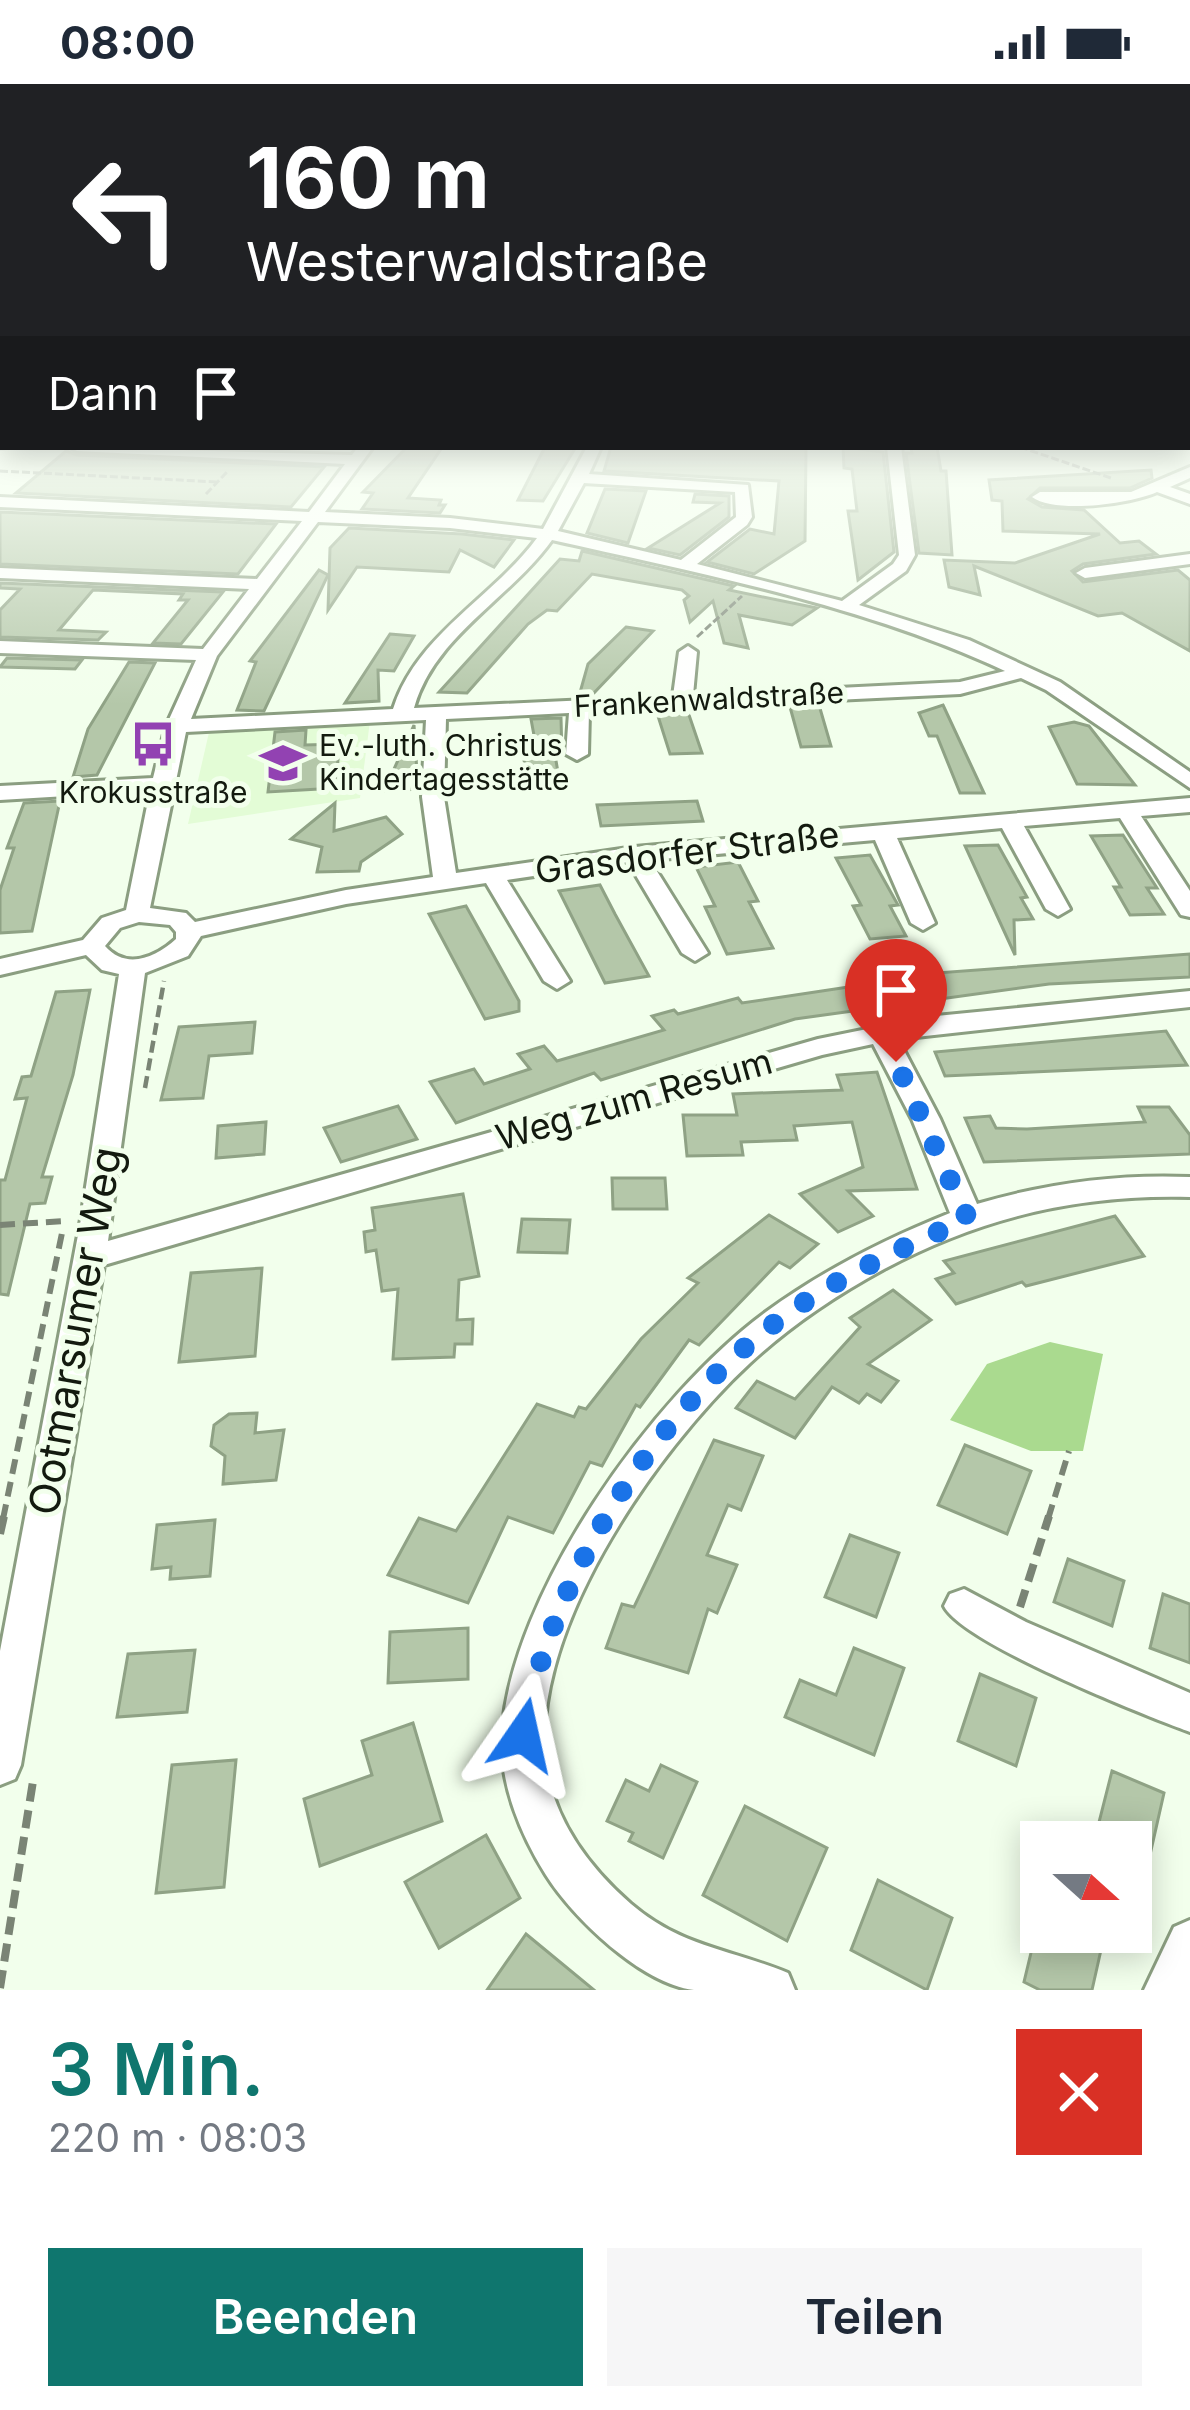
<!DOCTYPE html>
<html lang="de">
<meta charset="utf-8">
<style>
body{margin:0;font-family:Inter,sans-serif;background:#f6f6f7;color:#1f2937;height:100vh;display:flex;flex-direction:column;font-size:45px;white-space:nowrap}
*{box-sizing:border-box;margin:0}
p{font-size:39px;color:#747a83}
.icon{flex:none;width:66px;height:66px;fill:none;stroke:currentColor;stroke-width:2;stroke-linecap:round;stroke-linejoin:round}
.map{position:relative;height:1906px;overflow:hidden}
.details{display:flex;flex-direction:column;background:#fff;flex:1}
.details>*{flex:none}
.banner{position:absolute;left:0px;top:0px;width:1191px;height:366px;box-shadow:0 6px 30px #0003;background:#202124;color:#fff;overflow:hidden}
.needle{width:78px;rotate:111deg}
.tools{position:absolute;left:1020px;top:1737px;display:grid;gap:24px}
.tools a{display:grid;place-items:center;width:132px;height:132px;border-radius:0px;background:#fff;box-shadow:0 6px 30px #0003;font-size:60px}
.pin{position:absolute;display:grid;place-items:center;width:102px;height:102px;color:#fff;margin:-123px -51px;border-radius:50% 50% 50% 0;rotate:-45deg;box-shadow:0 0 12px #0007}
.pin .icon{rotate:45deg}
.me{position:absolute;width:132px;margin:-66px;rotate:11deg;stroke-linejoin:round;filter:drop-shadow(0 0 9px #0008)}
.turn{display:flex;align-items:center;gap:42px;height:252px;padding:0 48px;font-size:54px}
.turn .icon{width:156px;height:156px;stroke-width:2.5}
.turn b{display:block;font-size:84px;line-height:102px}
.then{display:flex;align-items:center;height:114px;padding:0 48px;background:#0003;gap:24px;font-size:45px}
.round{display:grid;place-items:center;flex:none;width:126px;height:126px;border-radius:0px;background:#f6f6f7}
.summary{display:flex;align-items:center;justify-content:space-between;height:204px;padding:0 48px}
h1{font-size:72px;font-weight:600;line-height:90px;color:#0f766e}
.primary-button{display:flex;gap:24px;margin-top:auto;padding:24px 48px}
.primary-button a{flex:1;height:138px;border-radius:0px;background:#0f766e;color:#fff;font-size:48px;font-weight:600;line-height:138px;text-align:center}
.primary-button a+a{background:#f6f6f7;color:#1f2937}
.status{display:flex;justify-content:space-between;align-items:center;height:84px;padding:0 60px;background:#fff;direction:ltr}
.status svg{height:33px;fill:currentColor}
.map>svg:first-child{display:block}
.built{fill:#e3fcd6}
.green{fill:#aada8f}
.building{fill:#b4c7a9;stroke:#8fa285;stroke-width:3}
.lines{fill:none;stroke-linecap:round;stroke-linejoin:round}
.minor-casing{stroke:#8b9e81;stroke-width:6}
.path-far3{stroke:#7a8475;stroke-width:3;stroke-dasharray:8 3;stroke-linecap:butt}
.path-far2{stroke:#7a8475;stroke-width:4.5;stroke-dasharray:12 6;stroke-linecap:butt}
.path-far1{stroke:#7a8475;stroke-width:6;stroke-dasharray:15 8;stroke-linecap:butt}
.path{stroke:#7a8475;stroke-width:8;stroke-dasharray:18 9;stroke-linecap:butt}
.minor{fill:#fff;fill-rule:evenodd}
.route{stroke:#1a73e8;stroke-width:21;stroke-dasharray:0 37.8}
.labels{text-anchor:middle;stroke-width:10;stroke-linejoin:round;paint-order:stroke}
.far-street-label{font-size:30px;fill:#131a0f;stroke:#f2ffec}
.far-poi-label{font-size:30px;fill:#131a0f;stroke:#f2ffec;text-anchor:start}
.street-label{font-size:36px;fill:#131a0f;stroke:#f2ffec}
.near-street-label{font-size:42px;fill:#131a0f;stroke:#f2ffec}
</style>
<div class="status"><b>08:00</b><svg viewBox="0 0 49 12"><path d="M0 12V9h3v3zM5 12V6h3v6zM10 12V3h3v9zM15 12V0h3v12zM26 1h20v11H26zM47 4h2v5h-2z"/></svg></div>
<div class="map">
<svg width="1190" height="1906" viewBox="0 0 1190 1906">
<rect width="100%" height="100%" fill="#f2ffec"/>
<!-- built -->
<path class="built" d="M370,637l-10,77 -172,26 22,-96z"/>
<!-- green -->
<path class="green" d="M1050,1258l53,12 -20,97h-52l-81,-31 37,-56z"/>
<!-- building -->
<g class="building">
<path d="M407,363l34,2 -33,49 33,2 -2,5h6l-5,8 -78,-4 11,-16 -10,-1z"/>
<path d="M576,363l-33,54 -25,-1 26,-51z"/>
<path d="M611,363h195l-1,94 -51,33 -47,-12 43,-33 24,5 5,-53 -175,-10z"/>
<path d="M843,363l40,5 11,100 -36,28 -10,-69h9l-5,-42 -8,-1z"/>
<path d="M911,363h26l4,24h5l6,84 -33,-2 -13,-100h6z"/>
<path d="M66,367l11,4 247,12 -33,40 -275,-14z"/>
<path d="M1151,386l1,8 -22,10h-90l-12,11 14,8 42,3 36,33 19,-2 17,13 -73,10 -11,7 11,11 95,-12 12,10v71l-68,-38 -24,3 -124,-50 6,29 -31,-8 -5,-27 71,3 85,-29 -97,-3 -1,-30 -10,-1 -3,-20z"/>
<path d="M605,405l41,2 -18,52 -41,-10z"/>
<path d="M695,410l34,2v21l-49,38 -32,-7 72,-45 -27,-1z"/>
<path d="M0,428l276,12 -38,50 -238,-10z"/>
<path d="M349,444l113,6 52,6 -20,27 -34,-17 -11,22 -92,-5 -29,43 2,-62z"/>
<path d="M582,467l152,35 -5,4 88,18 -25,17 -53,-10 9,33 -24,-5 -11,-42 -23,21 -6,-22 5,-4 -7,-6 -90,-16 -35,37 -10,-1 -19,14 -61,69 -28,-1 121,-133 19,2z"/>
<path d="M319,486l9,5 -64,136 -27,-1 19,-48 -6,-1z"/>
<path d="M0,499l223,9 -42,52 -28,-1 35,-43h-9l4,-6 -90,-4 -34,40 47,2 -8,8 -98,-3v-27l20,-21 -20,-1z"/>
<path d="M626,543l27,4 -61,64 -13,1 9,-32z"/>
<path d="M390,550l24,2 -20,35 -16,-1 1,31 -34,2z"/>
<path d="M7,574l75,2 -7,9 -75,-2z"/>
<path d="M129,578l26,1 -58,112 -24,2 15,-48z"/>
<path d="M819,621l12,41 -30,1 -11,-40z"/>
<path d="M943,621l41,88h-24l-23,-57h-8l-10,-23z"/>
<path d="M688,628l14,41 -32,1 -13,-41z"/>
<path d="M561,634l1,37h-7l4,23 -32,2 -4,-27 14,-1 -6,-33z"/>
<path d="M1074,638l15,4 46,59 -58,-1 -28,-57z"/>
<path d="M414,641l4,64 -34,2z"/>
<path d="M306,646l-1,15 34,-1 -3,44 -68,4 7,-60z"/>
<path d="M60,717l-28,130 -32,2v-43l14,-42h-7l17,-45z"/>
<path d="M697,717l6,20 -102,5 -4,-21z"/>
<path d="M335,719l-1,28 52,-14 16,17 -41,28 -2,9 -42,1 5,-25 -31,-8z"/>
<path d="M1123,751l34,53h-10l17,26 -34,1 -16,-28h7l-30,-51z"/>
<path d="M998,761l29,52 -6,1 12,21 -19,1 1,35 -50,-109z"/>
<path d="M870,771l28,50 -8,1 16,30 -36,3 -17,-33 8,-1 -25,-47z"/>
<path d="M738,778l20,39 -9,1 24,46 -46,6 -22,-47 10,-1 -19,-39z"/>
<path d="M600,801l15,29 34,62 -44,7 -46,-92z"/>
<path d="M466,822l53,95v10l-34,8 -56,-105z"/>
<path d="M1190,870v23l-141,7 -254,35 -194,61 -7,-7 -138,50 -26,-41 44,-13 10,15 46,-15 -12,-15 26,-8 13,15 107,-31 -12,-14 22,-6 4,4 60,-16 4,5 166,-25 -5,-9 30,-4 4,8z"/>
<path d="M90,906l-17,85 -31,102h10l-7,26 -15,1 -22,91 -8,-1v-114h5l22,-82 -12,1 7,-22 9,-1 25,-84z"/>
<path d="M255,938l-3,31 -43,3 -6,42 -42,2 18,-73z"/>
<path d="M1166,947l21,34 -242,11 -10,-24z"/>
<path d="M877,988l40,117 -69,2 25,25 -35,16 -38,-38 63,-27 -11,-45 -58,4 3,14 -56,2 2,13 -56,1 -4,-41h54l-4,-21 109,-4 -5,-15z"/>
<path d="M398,1022l19,33 -76,23 -17,-34z"/>
<path d="M1138,1023h31l21,28v19l-206,8 -19,-44 25,-2 6,12 31,1 118,-7z"/>
<path d="M266,1038l-2,32 -48,4 2,-32z"/>
<path d="M612,1094h53l2,31h-54z"/>
<path d="M463,1110l16,82 -20,4 -2,40 16,-1 -1,25h-17l-1,13 -61,2 5,-70 -16,2 -6,-41 -10,2 -2,-20 11,-2 -3,-22z"/>
<path d="M769,1131l49,29 -28,24 -11,-6 -80,83 -10,-5 -49,67 -4,-2 -34,61 -12,-4 -37,71 -45,-16 -40,86 -80,-28 31,-57 37,13 81,-127 37,13 5,-10 7,2 55,-70 57,-56 -10,-5z"/>
<path d="M1115,1132l29,40 -118,30 -4,-4 -66,22 -20,-25 18,-6 -10,-12z"/>
<path d="M522,1135l48,1 -3,33 -49,-1z"/>
<path d="M262,1184l-7,88 -76,6 12,-89z"/>
<path d="M893,1206l38,30 -63,44 30,17 -17,21 -14,-8 -8,9 -27,-16 -37,51 -59,-30 21,-27 38,18 65,-72 -10,-9z"/>
<path d="M257,1329l-2,20 29,-3 -8,50 -53,4 2,-28 -14,-10 3,-21 15,-11z"/>
<path d="M714,1356l49,16 -22,54 -13,-5 -21,50 30,10 -20,48 -9,-4 -20,64 -82,-25 16,-44 12,3z"/>
<path d="M965,1361l66,26 -24,63 -69,-29z"/>
<path d="M215,1436l-5,56 -40,3 1,-12 -19,2 5,-44z"/>
<path d="M850,1451l49,18 -23,64 -51,-20z"/>
<path d="M1068,1475l56,22 -12,45 -58,-24z"/>
<path d="M1163,1510l27,10v59l-40,-15z"/>
<path d="M468,1544v51l-80,4 2,-51z"/>
<path d="M854,1564l50,20 -30,87 -89,-38 15,-37 36,15z"/>
<path d="M195,1566l-8,62 -70,5 11,-63z"/>
<path d="M980,1590l56,24 -20,68 -58,-25z"/>
<path d="M413,1639l29,98 -122,45 -16,-67 68,-24 -10,-34z"/>
<path d="M236,1676l-12,127 -68,6 16,-128z"/>
<path d="M661,1681l36,17 -34,76 -34,-17 4,-8 -26,-12 19,-41 23,11z"/>
<path d="M1112,1687l52,22 -24,106 -9,-1v-56h-37z"/>
<path d="M745,1722l82,42 -40,93 -84,-46z"/>
<path d="M486,1751l34,63 -81,50 -34,-66z"/>
<path d="M878,1796l74,38 -25,72 -76,-40z"/>
<path d="M1036,1848h69l-13,58h-52l-16,-8z"/>
<path d="M526,1850l68,56h-107z"/>
</g>
<g class="lines">
<!-- minor casing -->
<g class="minor-casing">
<g id="minor">
<path d="M0,355l3,8h5l-8,1z"/>
<path d="M70,363l282,8 6,-8h15l-48,65 125,6 93,11 44,-82h14l-12,27 159,11 4,32 -5,8 -50,39 145,37 51,-37 6,-9 -12,-108h14l14,108 -9,16 -47,34 110,35 91,42 130,90v16l-144,-98 -25,-12 -61,16 -371,18 -1,42 -11,6 -11,-6 3,-41 -123,6 -2,78 12,76 179,-26 555,-49v14l-49,4 49,75v26l-9,-2 -61,-97 -96,8 46,83 -12,7 -12,-7 -44,-81 -105,10 38,85 -12,7 -12,-7 -36,-83 -225,20 58,93 -13,8 -13,-8 -54,-91 -121,18 63,101 -13,8 -13,-8 -58,-98 -140,21 -145,32 -13,20 -43,17 -37,268 710,-202 108,-22 264,-26v16l-292,32 42,80 37,85c71,-21 139,-30 213,-27v20c-111,-3 -208,20 -306,72 -48,26 -94,57 -134,94 -94,87 -230,279 -202,413 11,51 44,94 83,128 50,43 99,45 157,69l7,17c-33,0 -68,0 -101,0 -52,-6 -121,-72 -148,-115 -25,-40 -46,-90 -44,-138 7,-142 151,-342 264,-425 56,-41 119,-73 184,-99l-38,-94 -39,-75 -51,11 -718,210 -83,500 -6,14 -15,6v-134l81,-432 38,-245 -17,-4 -16,-15 -86,20v-16l83,-19 19,-22 24,-8 24,-119 -150,9v-14l153,-8 13,-52 30,-66 -196,-7v-12l203,8 46,-60 -249,-11v-10l257,11 45,-58 -302,-14v-10l309,15 36,-48 -268,-13zM584,399l151,9 1,25 -55,43 -123,-29zM318,438l132,6 87,10c-45,61 -120,96 -144,171l-202,10 26,-63zM552,456c151,34 311,65 453,131l-45,11 -267,13 4,-43 -9,-6 -9,6 -6,44 -259,12c20,-72 96,-109 138,-168zM426,636l-4,77 11,80 -87,13 -151,32 -9,-9 -36,-5 36,-176zM139,838l31,3 6,7v7c-21,19 -50,31 -71,7l15,-18z"/>
<path d="M1190,383v11l-20,9 20,7v10l-33,-12c-27,12 -102,22 -125,5l8,-5h91z"/>
<path d="M1190,470v10l-105,14 -9,-5 9,-5z"/>
<path d="M964,1505l62,33 164,71v39c-46,-17 -228,-89 -246,-126l6,-12z"/>
<path d="M1190,1836v70h-46l30,-63z"/>
</g>
</g>
<!-- path-far3 -->
<g class="path-far3">
<path d="M1020,363l91,31"/>
<path d="M0,387l218,11"/>
<path d="M206,410l21,-22"/>
<path d="M697,553l45,-41"/>
</g>
<!-- path-far2 -->
<path class="path-far2" d="M145,1004l19,-107"/>
<!-- path-far1 -->
<g class="path-far1">
<path d="M0,1141l66,-4"/>
<path d="M3,1435l59,-286"/>
<path d="M1048,1435l21,-68"/>
</g>
<!-- path -->
<g class="path">
<path d="M0,1450l4,-18"/>
<path d="M1020,1523l29,-91"/>
<path d="M0,1904l34,-213"/>
</g>
<!-- minor -->
<use href="#minor" class="minor"/>
</g>
<!-- sky -->
<linearGradient id="sky" x2="0" y2="1"><stop stop-color="#7eb4b1"/><stop offset="0.57" stop-color="#f9fff6"/><stop offset="1" stop-color="#f9fff6" stop-opacity="0"/></linearGradient>
<rect width="1190" height="621" fill="url(#sky)"/>
<g class="lines">
<!-- route -->
<path class="route" d="M523,1651c26,-152 128,-319 252,-412 58,-44 126,-75 193,-104l-72,-157"/>
</g>
<!-- icons -->
<defs>
<g id="bus-bare" transform="scale(3.6)"><path d="M-5-6H5V4H4V6H2V4H-2V6H-4V4H-5ZM-3.5-4V0h7V-4ZM-3.5 1.2v1.5H-2V1.2ZM2 1.2v1.5H3.5V1.2Z" fill="#9242b2" stroke="#f2ffec" stroke-width="2.5" paint-order="stroke"/></g>
<g id="school-bare" transform="scale(3.6)"><path d="M0-5L7-2L0 1L-7-2ZM-4 1L0 2.5L4 1V4Q0 6-4 4Z" fill="#9242b2" stroke="#f2ffec" stroke-width="2.5" paint-order="stroke"/></g>
</defs>
<g fill-rule="evenodd">
<use href="#bus-bare" x="153" y="660"/>
<use href="#school-bare" x="283" y="679"/>
</g>
<g class="labels">
<!-- far-street labels -->
<g class="far-street-label">
<text transform="translate(709 616) rotate(-3)" y="10">Frankenwaldstraße</text>
</g>
<!-- far-poi labels -->
<g class="far-poi-label">
<text x="319" y="672">Ev.-luth. Christus<tspan x="319" dy="34">Kindertagesstätte</tspan></text>
<text x="153" y="719" text-anchor="middle">Krokusstraße</text>
</g>
<!-- street labels -->
<g class="street-label">
<text transform="translate(687 768) rotate(-7)" y="13">Grasdorfer Straße</text>
<text transform="translate(634 1015) rotate(-16)" y="13">Weg zum Resum</text>
</g>
<!-- near-street labels -->
<g class="near-street-label">
<text transform="translate(75 1247) rotate(-80)" y="15">Ootmarsumer Weg</text>
</g>
</g>
</svg>
<div class="tools">
<a><svg class="needle" viewBox="-14 -14 28 28"><path d="M0-13l5 13h-10z" fill="#e53935"/><path d="M0 13l5-13h-10z" fill="#747a83"/></svg></a>
</div>
<div class="pin" style="left:896px;top:978px;background:#d93025"><svg class="icon" aria-label="arrive" viewBox="0 0 24 24"><path d="M6 21V4h12l-3 4 3 4H6"/></svg></div>
<svg class="me" style="left:523px;top:1651px" viewBox="-20 -20 40 40"><path d="M0-17L14 15 0 8-14 15z" fill="#1a73e8" stroke="#fff" stroke-width="4"/></svg>
<div class="banner">
<div class="turn"><svg class="icon" aria-label="left" viewBox="0 0 24 24"><path d="M17 20v-9H6M10 6l-5 5 5 5"/></svg><div><b>160 m</b>Westerwaldstraße</div></div>
<div class="then">Dann<svg class="icon" aria-label="arrive" viewBox="0 0 24 24"><path d="M6 21V4h12l-3 4 3 4H6"/></svg></div>
</div>
</div>
<section class="details">
<div class="summary"><div><h1>3 Min.</h1><p>220 m · 08:03</p></div><a class="round" style="background:#d93025;color:#fff"><svg class="icon" aria-label="close" viewBox="0 0 24 24"><path d="M6 6l12 12M18 6L6 18"/></svg></a></div>
<div class="primary-button"><a>Beenden</a><a>Teilen</a></div>
</section>
